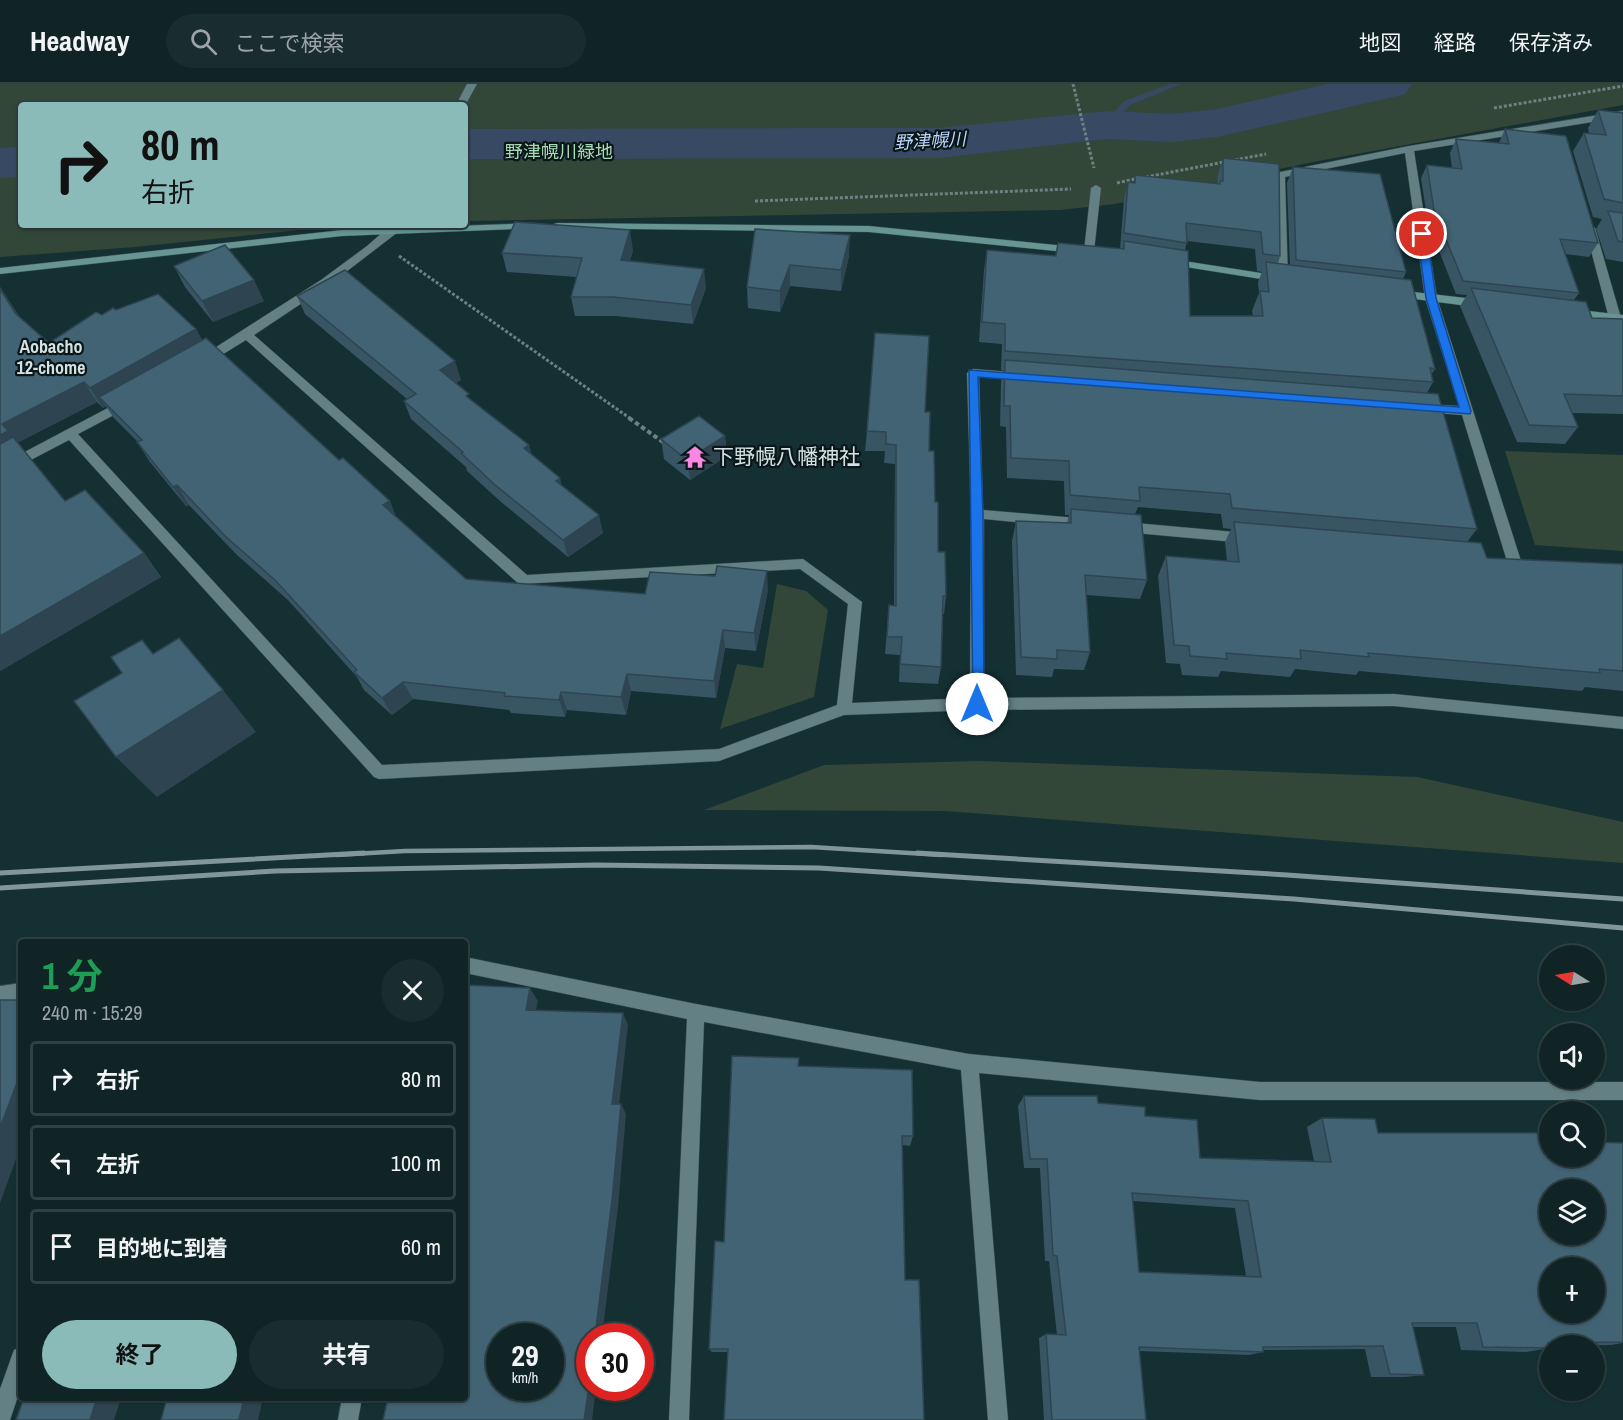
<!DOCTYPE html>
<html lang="ja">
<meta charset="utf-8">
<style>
body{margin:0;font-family:"Archivo Narrow","Noto Sans JP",sans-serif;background:#192c2e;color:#f1f3f6;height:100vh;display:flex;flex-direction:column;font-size:22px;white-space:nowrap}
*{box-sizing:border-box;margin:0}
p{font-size:20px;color:#9ca4a7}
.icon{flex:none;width:33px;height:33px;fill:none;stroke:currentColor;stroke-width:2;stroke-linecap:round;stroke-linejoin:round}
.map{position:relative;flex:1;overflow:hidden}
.drawer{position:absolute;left:18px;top:855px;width:450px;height:462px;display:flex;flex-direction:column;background:#102426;border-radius:6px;box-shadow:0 2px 4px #0004,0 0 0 2px #304143}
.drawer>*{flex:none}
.hud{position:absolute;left:18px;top:18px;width:450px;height:126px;border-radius:6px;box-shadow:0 2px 4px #0004,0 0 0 2px #304143;background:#8bbbb9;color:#111;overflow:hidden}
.needle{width:39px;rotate:281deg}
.buttons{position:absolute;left:1539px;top:861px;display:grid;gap:12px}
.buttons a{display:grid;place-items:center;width:66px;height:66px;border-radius:50%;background:#102426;box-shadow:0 2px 4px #0004,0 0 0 2px #304143;font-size:30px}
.speed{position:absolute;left:486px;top:1239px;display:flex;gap:12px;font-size:30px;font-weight:700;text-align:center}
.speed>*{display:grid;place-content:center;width:78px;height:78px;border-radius:50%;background:#102426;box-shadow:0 2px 4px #0004,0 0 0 2px #304143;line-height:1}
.speed small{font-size:15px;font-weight:400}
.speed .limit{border:9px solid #d22;background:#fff;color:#111}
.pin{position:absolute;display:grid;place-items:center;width:51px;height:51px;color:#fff;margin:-26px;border:3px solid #fff;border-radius:50%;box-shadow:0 2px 6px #0007}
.me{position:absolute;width:66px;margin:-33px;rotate:0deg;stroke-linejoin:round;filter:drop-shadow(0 0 4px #0008)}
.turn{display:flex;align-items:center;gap:21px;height:126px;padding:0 24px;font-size:27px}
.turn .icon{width:78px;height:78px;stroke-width:2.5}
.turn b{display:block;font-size:42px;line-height:51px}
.round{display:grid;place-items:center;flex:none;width:63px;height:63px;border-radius:32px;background:#192c2e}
.headline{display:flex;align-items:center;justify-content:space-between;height:102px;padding:0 24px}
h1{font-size:36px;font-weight:700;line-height:45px;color:#1e9e55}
.primary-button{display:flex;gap:12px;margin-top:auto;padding:12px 24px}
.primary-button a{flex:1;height:69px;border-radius:36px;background:#8bbbb9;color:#111;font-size:24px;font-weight:700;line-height:69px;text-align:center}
.primary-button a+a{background:#192c2e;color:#f1f3f6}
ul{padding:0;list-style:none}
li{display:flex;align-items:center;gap:18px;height:75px;margin:0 12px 9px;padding:0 12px;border:3px solid #304143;border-radius:6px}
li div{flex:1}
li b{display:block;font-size:22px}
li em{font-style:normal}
header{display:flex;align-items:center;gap:36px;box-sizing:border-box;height:84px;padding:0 30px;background:#102426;border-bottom:2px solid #304143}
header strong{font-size:28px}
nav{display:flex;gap:33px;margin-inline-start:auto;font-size:21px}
.search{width:420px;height:54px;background:#192c2e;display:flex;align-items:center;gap:15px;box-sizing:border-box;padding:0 21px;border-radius:33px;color:#9ca4a7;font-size:22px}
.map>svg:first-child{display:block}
.green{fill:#334739}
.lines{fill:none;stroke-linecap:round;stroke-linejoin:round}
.stream{fill:#384963;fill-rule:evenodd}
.river{fill:#384963;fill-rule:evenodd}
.street-casing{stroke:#374d4f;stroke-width:1}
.secondary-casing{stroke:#374d4f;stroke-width:1}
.path-far1{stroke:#6c8184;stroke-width:3;stroke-dasharray:3 2;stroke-linecap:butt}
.path{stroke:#6c8184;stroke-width:4;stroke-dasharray:4.5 3;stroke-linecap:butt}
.street{fill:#638084;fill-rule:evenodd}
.secondary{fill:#669593;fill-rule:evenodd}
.rail-far1{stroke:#829699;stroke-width:4.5}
.rail{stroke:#829699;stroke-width:5}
.wall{fill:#385564;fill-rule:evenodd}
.shaded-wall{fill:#2e4551}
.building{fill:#416374;stroke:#2e4551;stroke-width:1.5;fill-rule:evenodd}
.route{fill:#1a73e8;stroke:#114b97;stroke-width:1.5}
.labels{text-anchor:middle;stroke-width:4.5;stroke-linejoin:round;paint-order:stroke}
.far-water-label{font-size:18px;font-style:italic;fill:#bbd6fe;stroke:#0a1617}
.far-park-label{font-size:18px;fill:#a6ddb6;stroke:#0a1617}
.far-neighbourhood-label{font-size:18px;font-weight:bold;fill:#d3e2e4;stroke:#0a1617}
.poi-label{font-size:21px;fill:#d3e2e4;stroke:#0a1617;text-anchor:start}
</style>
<header>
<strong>Headway</strong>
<div class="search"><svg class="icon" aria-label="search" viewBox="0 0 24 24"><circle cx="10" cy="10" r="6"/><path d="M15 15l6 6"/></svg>ここで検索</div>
<nav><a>地図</a><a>経路</a><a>保存済み</a></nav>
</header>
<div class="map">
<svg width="1623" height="1336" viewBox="0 0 1623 1336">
<rect width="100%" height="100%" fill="#153033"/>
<!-- green -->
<g class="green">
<path d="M0,0h1623v21l-310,57 -198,42 -55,6 -595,11v-116h-444v120h326l-212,22 -135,10z"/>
<path d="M1505,367l118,4v96l-88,-6z"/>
<path d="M777,500l29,7 22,19 -14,87 -94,32 17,-65 26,4z"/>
<path d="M979,677l438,16 206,45v41l-677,-52 -242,-1 120,-45z"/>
</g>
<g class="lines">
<!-- stream -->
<path class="stream" d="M1170,0h11l-51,21 -20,22 -7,-2 21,-24z"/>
<!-- river -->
<g class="river">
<path d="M1327,0h85l-7,10 -16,4 -172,39 -45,5 -65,-3 -168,19 -474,1v-30l474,-1 168,-17 65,3 45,-5z"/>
<path d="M21,63v30l-21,1v-30z"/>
</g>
<!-- street casing -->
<g class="street-casing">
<g id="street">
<path d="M467,0h10l-12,22 -9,-1z"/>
<path d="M1623,27v6l-209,34 23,147 84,263 -7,5 -7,-5 -45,-146 -38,-3 -6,-4 6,-4 35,2 -34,-108 -20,-145 -120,24 3,103 -6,3 -6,-3 -1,-105 5,-3 129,-26z"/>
<path d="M1096,101l5,3 -7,63 -5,3 -5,-3 7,-63z"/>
<path d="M391,141h10l-3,7 -69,53 -75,50 273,240 276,-16 59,43 -10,101 118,-5 1,-184 -4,-141 6,-4 50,4 6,4 -2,3 -48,-3 4,133 105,9 7,5 -7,5 -104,-10v179l410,-4 229,23v12l-229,-23 -417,4 -133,5 -125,46 -340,18 -5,-2 -305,-337 -69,36v-11l123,-65h8v6l-53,28 304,331 337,-16 118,-44 11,-101 -48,-35 -281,15 -273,-244 -39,24h-8v-6l122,-78 46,-34z"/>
<path d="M1590,141l5,3 26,90 -2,3 -4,1 -6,-4 -24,-90z"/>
<path d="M1124,438l122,11 7,5 -7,5 -122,-11 -7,-5z"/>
<path d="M465,873l231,47 273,50 291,28h363v18h-363l-281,-27 29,347h-20l-27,-350 -257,-48 -15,398h-20l18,-401 -222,-46z"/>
<path d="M21,899v16l-21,3v-16z"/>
<path d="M21,1263v40l-11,33h-10v-31l14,-39z"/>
<path d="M342,1314h20l-4,22h-20z"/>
</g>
</g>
<!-- secondary casing -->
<g class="secondary-casing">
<g id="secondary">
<path d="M534,139l4,1v4l-196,8 -342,38v-6l342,-38z"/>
<path d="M558,139l311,3 206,21 5,3 -5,3 -206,-21 -315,-4v-4z"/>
<path d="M1171,175l109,17 6,3 -6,3 -113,-18v-4z"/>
<path d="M1396,206l87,10 6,4 -6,4 -91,-12 -2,-2z"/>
<path d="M1572,225l51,6v8l-55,-7v-6z"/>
</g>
</g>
<!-- path-far1 -->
<g class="path-far1">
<path d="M1073,0l21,84"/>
<path d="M1494,24l129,-22"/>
<path d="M1235,76l31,-6"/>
<path d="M1146,93l78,-15"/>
<path d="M1117,99l22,-5"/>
<path d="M755,117l316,-12"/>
<path d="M399,172l232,163"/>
</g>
<!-- path -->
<path class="path" d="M629,334l34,24"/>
<!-- street -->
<use href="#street" class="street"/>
<!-- secondary -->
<use href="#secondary" class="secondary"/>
<!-- rail-far1 -->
<path class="rail-far1" d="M336,771l69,-4 406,-4 131,8"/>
<!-- rail -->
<g class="rail">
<path d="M917,769l370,22 336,24"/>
<path d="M0,789l364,-20"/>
<path d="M0,804l275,-17 321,-6 223,3 475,31 329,29"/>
</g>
</g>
<!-- wall -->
<g class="wall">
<path d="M1598,26l25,3v149l-17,-3 -10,-30 6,-10 -9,-2 -20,-66 11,-18h5l-1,-5z"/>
<path d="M1505,45l93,114 -9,14 -24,-3 14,39 -5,7 18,18 31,1v95l-51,-1 6,14 -13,17 -48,-2 -57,-136 7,-11 -11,-1 -28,-71 -7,-45 6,-13 25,3 -2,-15 6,-14 43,4z"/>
<path d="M1223,74l57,98 -2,8 12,1 -3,-82 6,-16 113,105 -3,7 32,90 -4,6 2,7 -6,11 50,136 -10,13 20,16 136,6v127l-38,-4 -3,4 -223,-20 -3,4 -61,-6 -5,8 -69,-6 -3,6 -36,-2 -2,-11 -14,-1 -8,-87 8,-20 61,5 -2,-19 6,-13 -8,-1 -2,-14 -83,-7 -3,7 12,66 -7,19 -54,-4 4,57 -6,18 -30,-1 -2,8 -36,-2 -4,-134 4,-20 51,2 2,-8h-4l-1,-34 -57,-3 -1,-51 -6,-1 1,-45 2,-11h-2l1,-26 -23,-2 5,-72 3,-20 68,6 3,-13 62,6 4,-50 4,-17 6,1 1,-8 82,9 1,-9zM1187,157l68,8 2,22 5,1 -4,10 1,11 -7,18 1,5h-63l-5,-66z"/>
<path d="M755,145l94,27 -8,35 -51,-5 -10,26 -32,-4 -1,-21z"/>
<path d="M633,166l-3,11 76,27 -13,36 -77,-8h-41l-4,-19 6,-20 -70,-5 -5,-19z"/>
<path d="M174,182l90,35 -51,21 -28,-35z"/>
<path d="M0,203l19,29 30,27 53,-28 14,-5 80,19 6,11 195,178 69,61 179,15 123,-4 -12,61 -31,-3 -9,50 -85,-7 -5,24 -59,-5 -2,7 -54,-4 -2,-3 -96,-11 -21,16 -28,-25 -7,-13 -69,-77 -51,-45 -48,-50 -3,1 -36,-44 -13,-20h1l-25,-25 -7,-11 -3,2 -6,-6 -80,41 48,58 79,52 17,24 -161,94z"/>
<path d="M297,212l164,84 -5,3 14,16 62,56 30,31 41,47 -35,24 -68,-56 -33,-30 -1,-4 -55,-48 -7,-18 3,-2 -102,-85z"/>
<path d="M925,328l10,90 3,50 8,44 -2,18h-1l-2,53 -3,17 -39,-2 1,-27 -15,-1 4,-49 5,1 1,-142 -11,-1 1,-12h-20l2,-20z"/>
<path d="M725,352l2,20 -37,24 -26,-21 -3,-20z"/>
<path d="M799,974v8l114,70 -3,10 -7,-1 -175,207h-16l-3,-3 15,-107z"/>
<path d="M1024,1012l74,7 47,13 55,42 114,3 -7,-34 15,-9 56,15 172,23 73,-13v200l-12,2 -61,1h-1v2l-23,4 -65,-2 -5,-23h-43l11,48 -19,2h-34l-6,-28 -102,1v2l-14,3 -110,-4 7,69h-102l-5,-82 7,-4 11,1 -8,-74h-4l-5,-93h-16l-6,-62zM1133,1117l102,7 11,68 -107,-4z"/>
</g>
<!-- shaded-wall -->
<g class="shaded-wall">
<path d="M630,146l3,20 -8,30 -4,-20z"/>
<path d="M850,151l-1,21 -8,35v-21z"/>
<path d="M790,181v21l-10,26v-21z"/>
<path d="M704,185l2,19 -13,36 -2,-19z"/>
<path d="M254,196l10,21 -51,21 -11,-21z"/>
<path d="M0,203l29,46 -13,-19 -16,-25z"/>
<path d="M196,245l11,20 -108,48 7,9 -3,2 -13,-20z"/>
<path d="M455,277l6,19 -15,8 -6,-18z"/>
<path d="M84,298l13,20 -80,41 -17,19v-27l2,-11z"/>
<path d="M725,352l2,20 -37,24 -3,-20z"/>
<path d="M529,361l5,18 -10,-15z"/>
<path d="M560,394l4,18 -8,-15z"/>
<path d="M177,401l12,20 -3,1 -13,-19z"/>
<path d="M390,417l8,20 -15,-16z"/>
<path d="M599,431l4,18 -35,24 -5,-17z"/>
<path d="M144,469l17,24 -161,94v-35z"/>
<path d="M767,487l1,19 -12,61 -2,-18z"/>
<path d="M723,546l2,18 -9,50 -2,-17z"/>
<path d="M627,590l4,17 -5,24 -5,-18z"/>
<path d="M403,598l10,17 -21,16 -10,-17z"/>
<path d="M223,606l33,42 -99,65 -41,-40z"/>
<path d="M561,608l6,18 -2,7 -6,-17z"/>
<path d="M530,904l8,13 -5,21 -7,-12z"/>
<path d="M623,929l5,12 -10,89 -6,-10z"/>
<path d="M21,988v73l-21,58v-75z"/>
<path d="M621,1020l5,10 -8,93 -16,129h-7z"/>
<path d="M590,1296v8h6l-4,32h-8z"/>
<path d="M97,1314h24l-7,22h-24z"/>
<path d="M244,1314h19l-5,22h-19z"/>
</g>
<!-- building -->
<g class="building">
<path d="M1598,26l25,3v90l-19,-4 -20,-66 22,2z"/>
<path d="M1505,45l61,7 32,107 -38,-4 19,54 -116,-12 -29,-71 -7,-45 35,4 -6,-30 53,5z"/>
<path d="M1223,74l56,6 1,92 -17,-2 -2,-22 -75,-9 1,20 -63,-10 4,-51 7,1v-8l85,9v-3h3z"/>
<path d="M1293,83l87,7 26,98 -110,-12z"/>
<path d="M1608,127l15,2v29l-5,-1z"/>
<path d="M515,138l115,8 -9,30 83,9 -13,36 -78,-8h-42l11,-39 -80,-5z"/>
<path d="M755,145l95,6 -9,35 -51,-5 -10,26 -33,-4z"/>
<path d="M1124,157l64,10 2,65h73l-3,-25 9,1 -3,-30 145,18 24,89 -5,-1 3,14 -428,-31v-27l-23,-2 5,-72 69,6 2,-13 66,6z"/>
<path d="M225,161l29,35 -52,21 -28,-35z"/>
<path d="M345,186l110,91 -15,9 29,24 -3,2 63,49 -5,3 36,30 -4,3 43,34 -36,25 -69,-56 -33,-31 2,-1 -59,-51 12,-7 -119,-98z"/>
<path d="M1471,204l115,14 6,16 31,1v77l-59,-2 14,33 -49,-2z"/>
<path d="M0,205l16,25 33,29 47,-31 6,3 11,-7 3,2 42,-16 38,35 -106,59 -6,-6 -82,42 6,7 -8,4z"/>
<path d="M875,249l54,3 -4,76h5l-1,39h5l1,51h3v50h7l1,44h-3l-2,71 -41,-3 2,-27h-15l2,-32 7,1v-161l-10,-1v-12l-19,-1z"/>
<path d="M206,254l133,122 4,-2 47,43 -7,4 83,74 179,15 5,-22 65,4 2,-10 50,5 -13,62 -31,-3 -9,51 -87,-7 -6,23 -60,-5 -2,8 -55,-4 1,-3 -102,-11 -21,16 -28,-26 3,-2 -81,-89 -51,-45 -48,-51 -4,2 -36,-45 5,-2 -43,-43z"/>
<path d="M1005,276l433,34 39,135 -245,-21 -2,-14 -91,-7 1,14 -70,-6 -1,-34 -58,-3 -1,-52h-6z"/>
<path d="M699,332l26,20 -38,24 -26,-21z"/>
<path d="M13,353l52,64 20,-11 59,63 -144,83v-192z"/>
<path d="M1071,425l70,6 6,65 -62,-5 5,77 -33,-2v9l-36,-2 -5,-136 55,2z"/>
<path d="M1234,438l247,21 6,15 136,6v107l-24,-2 1,4 -232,-20 1,4 -69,-7 1,9 -75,-6 1,6 -37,-3 -1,-10 -15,-1 -8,-89 73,6z"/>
<path d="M179,554l44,52 -107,67 -42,-56 48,-28 -11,-16 31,-17 11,14z"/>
<path d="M465,901l65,3 -4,22 97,3 -11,91h9l-9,96 -17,136h-5v44l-6,40h-201l5,-22h77zM500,1252h50v52h-50z"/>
<path d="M0,916h21v72l-21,56z"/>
<path d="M732,972l67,2 -1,8 114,4 1,66h-11l3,144h14l5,140h-200l4,-71h-19l6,-108 9,1z"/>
<path d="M1024,1012h73l1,7 47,4v9l52,4 3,38 131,4 -9,-44 53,1 3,14h172v23h44v-14l29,1v199l-75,1 1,5 -66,-1 -6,-24h-65l12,52 -34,-1 -7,-28 -120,1v5l-124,-5 7,73h-94l-6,-86 20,1 -9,-79 -4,-1 -6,-96h-17zM1550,1106h44v44h-44zM1132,1109l116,8 13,76 -122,-5zM1550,1184h44v44h-44z"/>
<path d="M24,1314h73l-7,22h-74z"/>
<path d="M167,1314h77l-5,22h-78z"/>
</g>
<!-- route -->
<path class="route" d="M1422,147l5,3 9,64 35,113 -1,3 -492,-37 5,137 1,190 -2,4h-9l-4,-338 490,37 -33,-109 -9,-64z"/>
<!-- icons -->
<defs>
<g id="temple-bare" transform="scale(1.8)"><path d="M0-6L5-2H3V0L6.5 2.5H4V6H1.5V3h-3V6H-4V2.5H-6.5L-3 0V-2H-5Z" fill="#fc86e3" stroke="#0a1617" stroke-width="2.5" paint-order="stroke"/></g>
</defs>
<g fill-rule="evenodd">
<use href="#temple-bare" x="695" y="373"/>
</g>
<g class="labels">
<!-- far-water labels -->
<g class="far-water-label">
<text transform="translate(930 57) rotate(-3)" y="6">野津幌川</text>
</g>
<!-- far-park labels -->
<g class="far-park-label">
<text x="559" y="74">野津幌川緑地</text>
</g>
<!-- far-neighbourhood labels -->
<g class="far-neighbourhood-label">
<text x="51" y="269">Aobacho<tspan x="51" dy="21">12-chome</tspan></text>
</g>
<!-- poi labels -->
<g class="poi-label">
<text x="713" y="380">下野幌八幡神社</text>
</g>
</g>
</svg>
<div class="buttons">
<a><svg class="needle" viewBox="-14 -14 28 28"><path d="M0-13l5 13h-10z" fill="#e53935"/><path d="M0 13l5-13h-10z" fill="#9ca4a7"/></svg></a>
<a><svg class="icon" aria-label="sound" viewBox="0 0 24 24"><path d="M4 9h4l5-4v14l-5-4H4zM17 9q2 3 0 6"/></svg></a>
<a><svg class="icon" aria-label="search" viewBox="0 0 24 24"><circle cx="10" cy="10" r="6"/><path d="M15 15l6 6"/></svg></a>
<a><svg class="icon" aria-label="layers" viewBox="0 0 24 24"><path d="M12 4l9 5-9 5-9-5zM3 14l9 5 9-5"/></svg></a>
<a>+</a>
<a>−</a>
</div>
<div class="speed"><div>29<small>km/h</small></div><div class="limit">30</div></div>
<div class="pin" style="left:1422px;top:150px;background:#d93025"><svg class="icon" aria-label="arrive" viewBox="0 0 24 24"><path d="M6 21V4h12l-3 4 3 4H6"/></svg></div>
<svg class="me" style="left:977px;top:620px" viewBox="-20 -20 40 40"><circle r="19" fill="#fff"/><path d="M0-13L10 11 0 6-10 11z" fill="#1a73e8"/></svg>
<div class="hud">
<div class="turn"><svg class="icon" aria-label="right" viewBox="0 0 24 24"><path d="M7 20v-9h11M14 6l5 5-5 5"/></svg><div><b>80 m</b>右折</div></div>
</div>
<section class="drawer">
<div class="headline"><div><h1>1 分</h1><p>240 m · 15:29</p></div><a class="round"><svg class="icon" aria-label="close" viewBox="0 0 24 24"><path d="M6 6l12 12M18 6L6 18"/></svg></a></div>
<ul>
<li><svg class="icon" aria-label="right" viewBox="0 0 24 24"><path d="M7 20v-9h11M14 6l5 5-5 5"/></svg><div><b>右折</b></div><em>80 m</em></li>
<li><svg class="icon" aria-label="left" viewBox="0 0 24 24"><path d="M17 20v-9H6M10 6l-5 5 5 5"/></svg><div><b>左折</b></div><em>100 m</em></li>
<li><svg class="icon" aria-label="arrive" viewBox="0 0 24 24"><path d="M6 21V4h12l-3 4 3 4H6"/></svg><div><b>目的地に到着</b></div><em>60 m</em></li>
</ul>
<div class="primary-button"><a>終了</a><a>共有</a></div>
</section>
</div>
